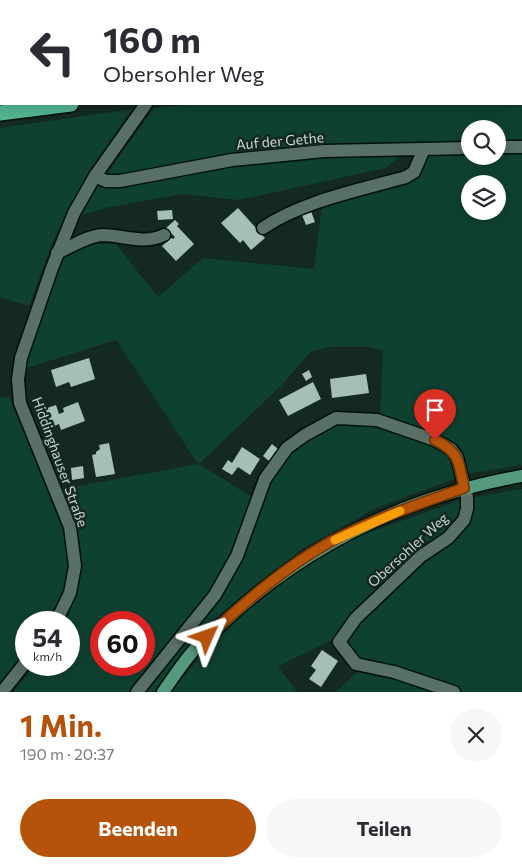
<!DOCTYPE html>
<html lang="de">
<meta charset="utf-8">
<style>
body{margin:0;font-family:Commissioner,sans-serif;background:#f7f7f7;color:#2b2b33;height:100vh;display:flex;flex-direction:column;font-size:19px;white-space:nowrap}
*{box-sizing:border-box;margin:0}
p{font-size:16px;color:#7c7c81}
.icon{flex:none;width:28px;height:28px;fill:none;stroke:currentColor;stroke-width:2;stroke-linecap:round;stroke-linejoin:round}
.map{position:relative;height:692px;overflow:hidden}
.side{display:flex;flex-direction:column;background:#fff;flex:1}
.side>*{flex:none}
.banner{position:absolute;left:0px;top:0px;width:522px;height:105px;box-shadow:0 2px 12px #0003;background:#fff;color:#2b2b33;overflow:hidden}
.buttons{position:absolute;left:461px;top:120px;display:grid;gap:10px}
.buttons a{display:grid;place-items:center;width:45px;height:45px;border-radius:50%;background:#fff;box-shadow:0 2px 12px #0003;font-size:25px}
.speed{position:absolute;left:15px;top:611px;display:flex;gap:10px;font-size:25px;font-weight:700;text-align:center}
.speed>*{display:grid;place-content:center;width:65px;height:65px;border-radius:50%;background:#fff;box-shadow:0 2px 12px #0003;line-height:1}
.speed small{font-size:12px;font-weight:400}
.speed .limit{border:8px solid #d22;background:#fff;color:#111}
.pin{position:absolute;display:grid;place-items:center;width:42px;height:42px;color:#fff;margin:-51px -21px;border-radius:50% 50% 50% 0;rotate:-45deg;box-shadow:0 0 5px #0007}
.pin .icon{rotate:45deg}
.me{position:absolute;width:55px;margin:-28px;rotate:47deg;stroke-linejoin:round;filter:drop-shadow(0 0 4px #0008)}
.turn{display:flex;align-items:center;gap:18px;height:105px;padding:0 20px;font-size:22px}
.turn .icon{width:65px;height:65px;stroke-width:2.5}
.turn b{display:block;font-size:35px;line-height:42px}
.round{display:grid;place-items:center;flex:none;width:52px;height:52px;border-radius:26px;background:#f7f7f7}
.summary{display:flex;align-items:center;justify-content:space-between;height:85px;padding:0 20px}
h1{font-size:30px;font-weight:700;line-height:38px;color:#b45309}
.button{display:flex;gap:10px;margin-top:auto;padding:10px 20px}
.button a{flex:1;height:58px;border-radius:30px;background:#b45309;color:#fff;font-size:20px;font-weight:700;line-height:58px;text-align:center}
.button a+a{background:#f7f7f7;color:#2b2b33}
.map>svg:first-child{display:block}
.green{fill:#0f4130;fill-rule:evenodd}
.building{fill:#a6bfb4}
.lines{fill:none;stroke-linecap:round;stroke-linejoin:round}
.minor-casing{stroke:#01110a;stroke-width:15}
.major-casing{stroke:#01110a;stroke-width:15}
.highway-casing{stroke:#01110a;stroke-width:18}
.minor{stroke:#597066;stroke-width:12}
.major{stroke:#55997f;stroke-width:12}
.highway{stroke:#52b490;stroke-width:15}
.route-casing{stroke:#753606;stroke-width:12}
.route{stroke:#b45309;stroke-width:9}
.slow{stroke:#f59e0b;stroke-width:9}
.labels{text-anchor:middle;stroke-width:5;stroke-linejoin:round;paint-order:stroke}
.street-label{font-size:14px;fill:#cbd8d2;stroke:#142920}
</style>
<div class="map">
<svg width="522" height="692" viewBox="0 0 522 692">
<rect width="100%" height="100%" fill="#142920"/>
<!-- green -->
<g class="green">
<path d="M0,0h211l-210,1 -1,77z"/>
<path d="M229,0h293v51l-1,-50h-293z"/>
<path d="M200,104l322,1v39l-24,1v-16h-28v16l-59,1 -25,22 -147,32 -57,-6 -77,14 -24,7 15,-26 58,-81z"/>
<path d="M132,109l-42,61 -37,71 -24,65 -29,-9v-169z"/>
<path d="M498,150h24v315l-57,9 -3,-18 -82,-39 3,-67 -16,-3h-37l-20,5 -29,34 -82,78 56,35 -20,56 -23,39 -78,98h-120l20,-27h35v-43h-4c24,-56 20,-78 -3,-133l136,-25 -82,-124 -92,29 9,-31 33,-94h50l42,53 45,-39 111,11 8,-64 91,-27 19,-26 38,-1v5h28zM470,184h28v27h-28zM101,622h43v43h-43z"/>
<path d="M9,397l54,131 5,37 -4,25 -16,32h-22v29l-26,32v-285z"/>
<path d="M338,420l39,4 56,19 23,15 4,19 -84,31 -74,41 -58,46 -53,50 -38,47h-11l76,-96 50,-115 20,-29z"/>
<path d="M522,489v203h-186l25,-24 -20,-27 83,-83 27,-18 19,-42z"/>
<path d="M460,500l3,10 -3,9 -122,118 -60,29 19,26h-126l32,-38 47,-46 62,-49 41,-21z"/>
</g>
<!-- building -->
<g class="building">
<path d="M238,208l27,30 -14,12 -8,-10 -3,3 -19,-20z"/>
<path d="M172,210l1,9 -15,1 -1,-9z"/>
<path d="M311,211l4,11 -9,3 -4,-10z"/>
<path d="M175,220l4,4 -2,2 17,18 -18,17 -14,-15 9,-8 2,1 2,-2 -9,-9z"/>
<path d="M89,358l6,21 -24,8 -2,-5 -13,5 -5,-17z"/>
<path d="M309,370l3,7 -6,4 -4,-7z"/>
<path d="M366,374l3,19 -37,5 -2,-19z"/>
<path d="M313,382l8,17 -33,17 -9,-16z"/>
<path d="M78,402l7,19 -24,9 -2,-6 -14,6 -7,-19 18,-6 3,9 5,-2 -1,-4z"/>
<path d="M109,443l6,31 -19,3 -4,-22 4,-1v-2l4,-3 -1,-4z"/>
<path d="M272,444l6,5 -9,12 -6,-5z"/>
<path d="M242,447l18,12 -10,16 -12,-8 -6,8 -10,-6 6,-9 4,3z"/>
<path d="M83,466l1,12 -12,2 -1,-12z"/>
<path d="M322,650l16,11 -17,26 -12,-8 7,-9 -5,-4z"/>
</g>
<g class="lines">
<!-- minor casing -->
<g class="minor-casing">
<g id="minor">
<path d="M221,1l1,-1"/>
<path d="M498,147h24"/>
<path d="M95,176l11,5h14l112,-21 92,-9 146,-3"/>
<path d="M263,228c40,-27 97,-38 143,-51l8,-5 10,-23"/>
<path d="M57,253c14,-6 30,-17 45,-18 21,0 42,10 62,0"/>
<path d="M56,622l14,-29 5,-27 -5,-39 -50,-124 -2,-23 3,-22 31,-90 22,-55 21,-37 51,-72"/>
<path d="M2,692l24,-30"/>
<path d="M137,692l78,-97 22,-39 28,-77 22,-31 18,-13 31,-17 41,2 58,20 16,9 6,8 10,40v12l-3,11 -16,18 -27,18 -47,45 -18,17 -17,24 17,22 38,8 60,20"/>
</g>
</g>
<!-- major casing -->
<g class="major-casing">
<path id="major" d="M163,692c10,-14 20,-30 32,-43 9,-10 20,-19 30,-28 85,-79 184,-125 297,-145"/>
</g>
<!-- highway casing -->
<g class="highway-casing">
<g id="highway">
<path d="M521,67h1"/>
<path d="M521,89h1"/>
<path d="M0,91h1"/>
<path d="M0,113l71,-9"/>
</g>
</g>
<!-- minor -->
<use href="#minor" class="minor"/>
<!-- major -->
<use href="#major" class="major"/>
<!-- highway -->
<use href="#highway" class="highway"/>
</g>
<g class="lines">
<!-- route casing -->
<g class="route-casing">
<path id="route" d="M207,637c38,-35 78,-70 123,-95 43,-23 89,-38 134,-54 -5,-25 -4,-36 -29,-48"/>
</g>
<!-- route -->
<use href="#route" class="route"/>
<!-- slow -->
<path class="slow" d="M335,540l65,-29"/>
</g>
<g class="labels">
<!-- street labels -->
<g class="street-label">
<text transform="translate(280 141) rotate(-5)" y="5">Auf der Gethe</text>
<text transform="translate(60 462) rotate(70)" y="5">Hiddinghauser Straße</text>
<text transform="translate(408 550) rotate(-42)" y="5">Obersohler Weg</text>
</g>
</g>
</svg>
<div class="buttons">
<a><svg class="icon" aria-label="search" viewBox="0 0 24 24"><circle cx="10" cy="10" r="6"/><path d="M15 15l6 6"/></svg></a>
<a><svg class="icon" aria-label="layers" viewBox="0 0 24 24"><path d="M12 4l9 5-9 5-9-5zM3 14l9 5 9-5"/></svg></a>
</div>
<div class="speed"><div>54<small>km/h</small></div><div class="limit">60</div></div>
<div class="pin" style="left:435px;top:440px;background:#d93025"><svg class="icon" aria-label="arrive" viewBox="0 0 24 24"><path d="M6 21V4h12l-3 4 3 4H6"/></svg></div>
<svg class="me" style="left:207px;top:637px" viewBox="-20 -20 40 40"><path d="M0-17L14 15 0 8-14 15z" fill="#b45309" stroke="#fff" stroke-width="4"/></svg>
<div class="banner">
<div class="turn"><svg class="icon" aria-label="left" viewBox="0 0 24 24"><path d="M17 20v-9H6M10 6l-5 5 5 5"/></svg><div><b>160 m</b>Obersohler Weg</div></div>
</div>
</div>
<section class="side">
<div class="summary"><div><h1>1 Min.</h1><p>190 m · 20:37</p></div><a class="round"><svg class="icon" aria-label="close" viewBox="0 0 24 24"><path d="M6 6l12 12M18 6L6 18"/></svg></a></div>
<div class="button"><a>Beenden</a><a>Teilen</a></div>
</section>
